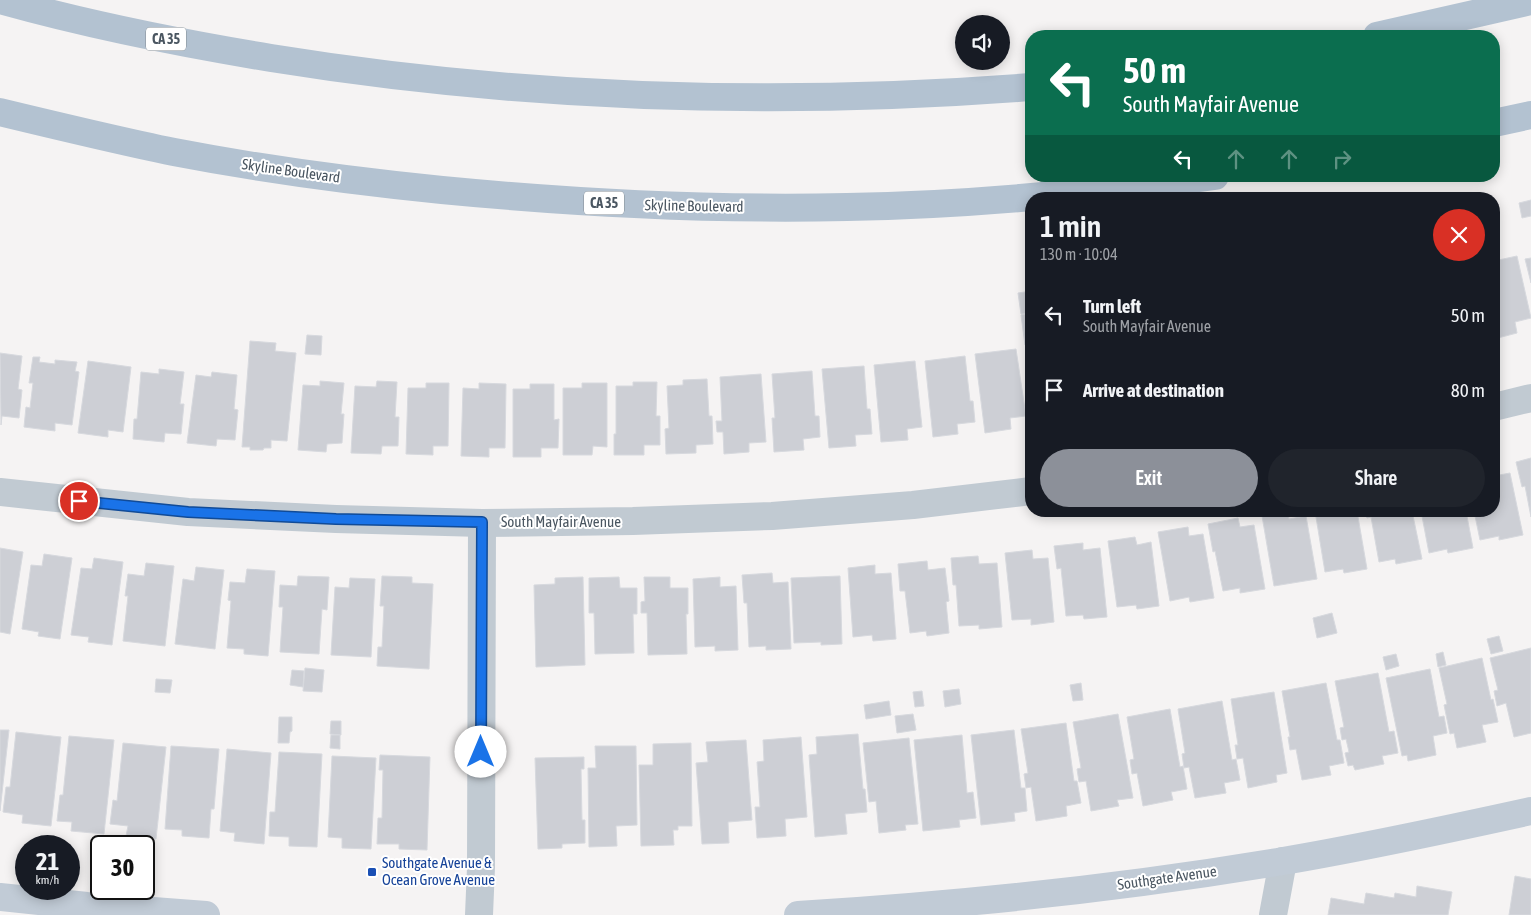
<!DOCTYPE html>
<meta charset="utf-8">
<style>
body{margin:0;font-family:"Asap Condensed",sans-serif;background:#20242c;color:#f1f3f6;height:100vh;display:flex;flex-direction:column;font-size:19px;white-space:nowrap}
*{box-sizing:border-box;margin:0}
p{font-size:16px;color:#9ea1a6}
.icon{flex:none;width:28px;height:28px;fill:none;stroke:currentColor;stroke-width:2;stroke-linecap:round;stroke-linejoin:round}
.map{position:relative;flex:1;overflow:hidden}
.details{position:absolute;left:1025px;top:192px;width:475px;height:325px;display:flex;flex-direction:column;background:#171b24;border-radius:20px;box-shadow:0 2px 12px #0003}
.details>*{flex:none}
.guide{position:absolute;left:1025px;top:30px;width:475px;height:152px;border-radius:20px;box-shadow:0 2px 12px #0003;background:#0b6e4f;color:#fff;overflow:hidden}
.fabs{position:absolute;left:955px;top:15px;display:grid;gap:10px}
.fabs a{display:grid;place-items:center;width:55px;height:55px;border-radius:50%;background:#171b24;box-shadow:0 2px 12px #0003;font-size:25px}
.speed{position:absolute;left:15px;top:835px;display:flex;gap:10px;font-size:25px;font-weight:700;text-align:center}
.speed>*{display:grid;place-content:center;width:65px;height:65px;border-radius:50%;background:#171b24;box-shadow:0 2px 12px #0003;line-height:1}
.speed small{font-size:12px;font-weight:400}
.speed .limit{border:2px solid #111;border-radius:8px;background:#fff;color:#111}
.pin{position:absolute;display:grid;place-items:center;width:42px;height:42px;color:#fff;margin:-21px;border:2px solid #fff;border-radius:50%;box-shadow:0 1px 5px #0007}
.me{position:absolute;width:55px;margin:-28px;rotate:0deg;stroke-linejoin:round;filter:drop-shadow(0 0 4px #0008)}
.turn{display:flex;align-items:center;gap:18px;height:105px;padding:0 15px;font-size:22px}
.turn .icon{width:65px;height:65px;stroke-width:2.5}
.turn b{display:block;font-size:35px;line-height:42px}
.lanes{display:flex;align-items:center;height:48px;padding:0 15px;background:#0003;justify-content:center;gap:25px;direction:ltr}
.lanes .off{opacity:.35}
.round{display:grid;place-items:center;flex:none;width:52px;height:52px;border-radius:26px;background:#20242c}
.headline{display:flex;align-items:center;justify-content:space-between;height:85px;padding:0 15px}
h1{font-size:30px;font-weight:600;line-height:38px}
.action{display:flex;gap:10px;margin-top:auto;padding:10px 15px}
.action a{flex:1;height:58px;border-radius:30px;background:#8c9099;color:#fff;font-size:20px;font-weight:600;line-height:58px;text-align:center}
.action a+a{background:#20242c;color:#f1f3f6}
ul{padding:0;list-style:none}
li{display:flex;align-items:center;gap:15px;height:75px;padding:0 15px}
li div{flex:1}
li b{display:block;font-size:19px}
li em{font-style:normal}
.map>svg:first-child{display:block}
.building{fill:#cdcfd5;stroke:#d7d9de}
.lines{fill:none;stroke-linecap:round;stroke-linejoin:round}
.street{stroke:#c1cad2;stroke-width:28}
.secondary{stroke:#c1cbd6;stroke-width:28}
.primary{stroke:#b3c2d1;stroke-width:28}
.route-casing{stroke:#114b97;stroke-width:12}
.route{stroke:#1a73e8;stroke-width:9}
.transit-dot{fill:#1a4fb4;stroke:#fff;stroke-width:2}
.labels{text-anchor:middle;stroke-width:4;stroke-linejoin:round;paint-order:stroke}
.shield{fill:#fff;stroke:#808990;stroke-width:1}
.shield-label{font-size:14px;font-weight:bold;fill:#4a5661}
.street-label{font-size:15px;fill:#4a5661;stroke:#fff}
.transit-label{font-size:15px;fill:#164399;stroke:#fff;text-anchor:start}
</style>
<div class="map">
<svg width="1531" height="915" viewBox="0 0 1531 915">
<rect width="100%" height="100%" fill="#f5f3f3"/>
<!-- building -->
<g class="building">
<path d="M1531,200v16l-9,2 -3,-15z"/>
<path d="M1517,256l14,62 -16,4 2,11 -23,6v-78z"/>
<path d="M1531,258v25l-6,-24z"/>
<path d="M1031,291v22l-10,1 -3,-21z"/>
<path d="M1031,313v32h-6l-4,-30z"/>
<path d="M307,335l15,1 -1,19 -16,-1z"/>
<path d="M250,341l26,2 -1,8 21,2 -9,88 -16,-1v8h-7l-1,2h-13v-3h-8z"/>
<path d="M1027,347h4v40z"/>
<path d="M1016,349l10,67 -16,2 1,11 -26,4 -10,-79z"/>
<path d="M0,353l22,3 -4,33 4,1 -3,28 -17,-2 -1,9z"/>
<path d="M965,356l5,45h3l2,21 -18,2 1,10 -25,3 -8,-76z"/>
<path d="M33,357h7l-1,5 16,2v-4l22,2 -2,9 4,1 -7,53 -17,-2v8l-31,-4 2,-20 4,1 3,-25h-4z"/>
<path d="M88,361l43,6 -8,65 -15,-2v7l-30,-4z"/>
<path d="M915,361l7,66 -15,2 1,11 -27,2 -7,-77z"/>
<path d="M864,366l3,43h3l2,25 -17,1 1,11 -27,2 -7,-79z"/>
<path d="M159,369l25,3 -4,32h4l-3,30 -16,-1 -1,9 -31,-3 1,-20h3l4,-47 18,2z"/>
<path d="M812,371l3,45h4l1,21 -17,2 1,11 -30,2 -2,-34h3l-3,-44z"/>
<path d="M212,372l25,3 -3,34 4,1 -3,30 -18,-1 -1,7 -29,-3 9,-68 15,2z"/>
<path d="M761,374l5,68 -17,1v9l-25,2 -1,-22h-6l-1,-11h6l-2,-44z"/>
<path d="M707,379l2,37h3l1,28 -17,1v8l-30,1 -1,-25 4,-1 -2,-42 16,-1v-5z"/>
<path d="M320,381l24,2 -3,31h3l-2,29 -15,1 -1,8 -28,-2 5,-65 17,1z"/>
<path d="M377,381l20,1 -2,35h4l-1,29h-16l-1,8 -30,-1 4,-67 21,1z"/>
<path d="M633,382h24l-1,34h4v29h-16v10h-30v-21h2v-48h17z"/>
<path d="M426,383h23l-1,63h-15v9l-27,-1 2,-66h18z"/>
<path d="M479,383l27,1 -1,64h-16v9l-28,-1 2,-68 16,1z"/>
<path d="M582,383h25v64l-14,-1 -1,9h-29v-67h19z"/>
<path d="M530,384h24v36l5,-1 -1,29h-17v9h-28v-68h17z"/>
<path d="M1531,458v59l-6,-31 -3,1 -6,-25z"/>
<path d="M1510,473l13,62 -24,5v-4l-19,4 -6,-29h20v-35z"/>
<path d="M1315,511h42l10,58 -23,4 -1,-4 -18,3z"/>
<path d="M1365,511h47l10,48 -26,5 -1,-5 -16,3 -8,-45 -4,1z"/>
<path d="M1421,511h45l7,37 -25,5 -1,-4 -18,4z"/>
<path d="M1288,512l1,7 17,-3 11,63 -43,7 -12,-70z"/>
<path d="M1238,518l2,9 14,-2 11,64 -25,4v-5l-17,3 -8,-40 -2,1 -5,-28z"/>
<path d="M1188,527l1,9 14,-2 11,64 -24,4 -1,-5 -19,4 -12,-69z"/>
<path d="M1135,537l2,8 14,-3 8,64 -22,3 -1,-4 -19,2 -9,-66z"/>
<path d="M1083,543v7l17,-2 7,69 -23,2 -1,-4 -17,1 -5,-48 -4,1 -3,-23z"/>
<path d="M0,548l23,4 -13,82 -10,-2z"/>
<path d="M1032,550l1,9 15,-1 6,64 -23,3v-6l-19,1 -7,-67z"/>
<path d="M44,554l28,4 -12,81 -22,-3 1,-4 -17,-3 9,-64 11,1z"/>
<path d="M978,556l1,8 18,-1 5,64 -23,2v-4l-20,1 -3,-41h-3l-2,-27z"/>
<path d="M94,558l29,4 -11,83 -24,-3 1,-5 -18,-2 10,-67 11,1z"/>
<path d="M927,561l1,9 17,-2 4,33 -3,1 3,31 -22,3 -1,-5 -16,2 -5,-42h-5l-2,-27z"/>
<path d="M146,563l28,3 -9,80 -42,-5 5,-45h-3l3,-22 16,2z"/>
<path d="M875,565v9l16,-1 5,66 -23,2 -1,-6 -19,2 -5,-69z"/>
<path d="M196,567l28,3 -9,79 -40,-5 8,-65 11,2z"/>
<path d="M247,569l28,2 -7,85 -24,-2v-5l-17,-1 4,-47 -3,-1 2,-18 15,1z"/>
<path d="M772,573l1,10 15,-1 3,67 -25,1v-4l-17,1 -2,-44h-3l-2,-28z"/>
<path d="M298,576l31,1 -2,33 -5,-1 -3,45 -39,-2 3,-45h-4l1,-22 17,1z"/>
<path d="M382,576l30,1v6l21,1 -4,85 -52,-3 1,-19h4l2,-41h-4z"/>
<path d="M840,576l2,68 -21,1v-3l-27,1 -3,-65z"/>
<path d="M583,577l2,88 -49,2 -2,-82 21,-1v-6z"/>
<path d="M619,577l1,11h17v26h-4l1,39 -39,1 -1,-41h-5v-35z"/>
<path d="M644,577h26v11h18v26h-2l1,40 -39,1 -1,-42h-6v-11l4,-1z"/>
<path d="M720,577v10l16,-1 2,64 -23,1v-5l-20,1 -2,-68z"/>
<path d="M350,578l25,1 -4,78 -40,-2 4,-68 14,1z"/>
<path d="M1332,613l5,20 -20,5 -4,-20z"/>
<path d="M1499,636l4,15 -12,3 -4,-15z"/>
<path d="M1531,648v85l-17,4 -8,-34 -9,3 -3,-15 4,-1 -8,-32z"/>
<path d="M1443,652l3,13 -8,2 -2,-13z"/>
<path d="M1396,654l3,12 -13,4 -3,-13z"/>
<path d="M1482,658l9,42 2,-1 5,23 -16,3 4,17 -29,6 -3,-15 -4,1 -6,-29 3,-1 -8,-36z"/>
<path d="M305,668l19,2 -2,22 -19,-1z"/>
<path d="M1430,669l9,48 5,-1 3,17 -14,3 3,19 -28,6 -1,-6 -5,1 -16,-78z"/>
<path d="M292,670l12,1 -1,16 -13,-2z"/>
<path d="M1378,673l11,59 5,-1 4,22 -16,3 2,8 -29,6 -2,-5 -5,1 -3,-13 4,-1 -3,-13 -4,1 -2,-12 4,-1 -9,-46z"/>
<path d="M156,679l16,1 -2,13 -15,-1z"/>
<path d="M1081,683l2,17 -10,1 -3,-16z"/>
<path d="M1326,683l11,57h3l4,23 -15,3 2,9 -29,5 -6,-31 -6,1 -2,-13h2l-8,-46z"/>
<path d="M959,689l2,15 -16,3 -2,-16z"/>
<path d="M922,691l2,15 -9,1 -2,-15z"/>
<path d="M1274,692l13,81 -11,2 1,7 -29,6 -5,-30 -6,1 -2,-14h3l-7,-46z"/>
<path d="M889,701l2,14 -25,4 -2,-14z"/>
<path d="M1222,701l10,59 4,-1 4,21 -16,3 2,10 -31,5 -6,-31 -5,1 -2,-14 3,-1 -7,-44z"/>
<path d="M1170,709l10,58 3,-1 4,23 -16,3 2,8 -30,6 -6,-33 -5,1 -2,-14 4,-1 -7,-42z"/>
<path d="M913,714l3,16 -19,3 -2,-17z"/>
<path d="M1118,714l15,84 -16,2 2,6 -28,5 -5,-30 -7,1 -2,-13 4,-1 -8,-46z"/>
<path d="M279,717h13v14l-2,1 -1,11h-11z"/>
<path d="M331,721h10v14l-11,-1z"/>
<path d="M1066,723l8,58h3l4,22 -15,3 1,10 -31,5 -5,-34 -5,1 -2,-14 4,-1 -7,-44z"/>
<path d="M0,730h9l-9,81z"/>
<path d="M1014,730l7,58h4l2,23 -13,2 1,8 -34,4 -10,-90z"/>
<path d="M16,732l45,5 -10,89 -29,-3 1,-8 -20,-3 3,-25h4z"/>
<path d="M858,734l5,55h2l2,23 -22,2 2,20 -32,3 -6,-82 8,-1 -1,-17z"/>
<path d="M331,735h9v14l-10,-1z"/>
<path d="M962,735l5,58 6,-1 3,26 -17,2 1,7 -37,4 -9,-91z"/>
<path d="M69,736l45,4 -10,94 -33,-3 1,-9 -15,-1 3,-26h3z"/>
<path d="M801,737l6,80 -22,2 1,17 -29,2 -2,-31h5l-3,-45 7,-1 -1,-21z"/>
<path d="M909,738l9,86 -13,1 1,5 -27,3 -3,-32 -7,1 -6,-59z"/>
<path d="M746,740l6,80 -24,2 1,21 -27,1 -6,-81 12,-1 -2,-20z"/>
<path d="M123,743l43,4 -10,92 -30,-3 2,-10 -18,-2 3,-24 4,1z"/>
<path d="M691,743l1,83h-14v4h-5l1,15 -33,1 -2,-81h14v-21z"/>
<path d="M171,746l48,3 -5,60h-3l-2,29 -27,-2v-6l-17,-1z"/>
<path d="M595,746h41l1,79 -21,1 1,20 -28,1 -1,-79h8z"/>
<path d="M227,749l44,4 -7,91 -30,-3 1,-8 -15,-2z"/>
<path d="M279,752l43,2 -5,93 -28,-1v-9l-20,-1 1,-24h5z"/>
<path d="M380,755l50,2 -3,93 -28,-1v-5h-22l1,-26h4l1,-48h-4z"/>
<path d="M332,756l44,2 -5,91 -29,-1v-10l-14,-1z"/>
<path d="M584,757v12h-3l1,51h3v23l-23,1v4l-24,1 -3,-91z"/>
<path d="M1515,876l16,3v36h-22z"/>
<path d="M1417,886l35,6 -4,23h-120l3,-17 33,6 2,-11 28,5 1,-5 21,4z"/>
</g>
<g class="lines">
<!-- street -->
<g class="street">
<path d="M1494,407l37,-9"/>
<path d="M0,492l188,20 148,7 146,4 151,-2 139,-5 141,-11 118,-14"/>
<path d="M479,915l2,-48 1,-344"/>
<path d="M1273,915l10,-54"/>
</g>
<!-- secondary -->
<g class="secondary">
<path d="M0,897l87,9 119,9"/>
<path d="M798,915c162,-10 324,-27 485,-54 83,-14 166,-32 248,-50"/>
</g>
<!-- primary -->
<g class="primary">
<path d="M0,0c89,25 180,43 271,58 254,41 504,49 760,29"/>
<path d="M1377,36l154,-35"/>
<path d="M0,112c58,14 116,28 174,40 88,17 178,29 268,38 135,13 270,20 405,17 123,-2 246,-14 368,-31"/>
<path d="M1494,123l37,-8"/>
</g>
</g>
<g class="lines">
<!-- route casing -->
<g class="route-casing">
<path id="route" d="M79,501l109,11 148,7 146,3 -1,230"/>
</g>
<!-- route -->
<use href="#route" class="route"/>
</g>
<!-- markers -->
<rect class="transit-dot" x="367" y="867" width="10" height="10" rx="2.5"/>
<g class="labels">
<!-- shield labels -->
<g class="shield">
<rect x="146" y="27.5" width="40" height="23" rx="4"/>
<rect x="584" y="191.5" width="40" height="23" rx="4"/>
</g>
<g class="shield-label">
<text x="166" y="44">CA 35</text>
<text x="604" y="208">CA 35</text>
</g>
<!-- street labels -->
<g class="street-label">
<text transform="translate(291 171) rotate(8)" y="5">Skyline Boulevard</text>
<text transform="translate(694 206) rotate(1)" y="5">Skyline Boulevard</text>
<text x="561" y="527">South Mayfair Avenue</text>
<text transform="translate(1167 878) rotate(-8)" y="5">Southgate Avenue</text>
</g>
<!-- transit labels -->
<g class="transit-label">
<text x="382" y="868">Southgate Avenue &amp;<tspan x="382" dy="17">Ocean Grove Avenue</tspan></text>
</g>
</g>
</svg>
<div class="fabs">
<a><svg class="icon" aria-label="sound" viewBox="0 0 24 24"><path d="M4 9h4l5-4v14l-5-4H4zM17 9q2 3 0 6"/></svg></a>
</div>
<div class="speed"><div>21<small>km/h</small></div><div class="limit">30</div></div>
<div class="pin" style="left:79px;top:501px;background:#d93025"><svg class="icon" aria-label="arrive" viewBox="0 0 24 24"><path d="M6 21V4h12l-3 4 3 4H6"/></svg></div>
<svg class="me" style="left:481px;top:752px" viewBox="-20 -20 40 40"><circle r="19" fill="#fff"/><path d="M0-13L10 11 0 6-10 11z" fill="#1a73e8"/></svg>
<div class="guide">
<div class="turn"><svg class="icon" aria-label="left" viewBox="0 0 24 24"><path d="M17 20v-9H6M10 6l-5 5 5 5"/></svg><div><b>50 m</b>South Mayfair Avenue</div></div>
<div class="lanes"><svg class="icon" aria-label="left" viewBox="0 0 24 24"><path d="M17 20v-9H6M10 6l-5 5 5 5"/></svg><svg class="icon off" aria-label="ahead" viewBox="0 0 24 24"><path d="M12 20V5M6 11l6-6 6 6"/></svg><svg class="icon off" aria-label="ahead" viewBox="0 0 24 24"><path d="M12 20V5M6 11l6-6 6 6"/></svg><svg class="icon off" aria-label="right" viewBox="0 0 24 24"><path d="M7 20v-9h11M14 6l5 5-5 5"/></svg></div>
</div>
<section class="details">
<div class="headline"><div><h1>1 min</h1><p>130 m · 10:04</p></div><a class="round" style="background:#d93025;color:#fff"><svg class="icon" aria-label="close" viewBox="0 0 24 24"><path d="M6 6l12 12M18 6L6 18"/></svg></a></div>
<ul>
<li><svg class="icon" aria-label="left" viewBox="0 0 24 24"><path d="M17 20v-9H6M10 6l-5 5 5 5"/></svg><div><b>Turn left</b><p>South Mayfair Avenue</p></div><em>50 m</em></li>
<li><svg class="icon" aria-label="arrive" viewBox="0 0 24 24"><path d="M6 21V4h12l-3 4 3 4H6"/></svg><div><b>Arrive at destination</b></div><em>80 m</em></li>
</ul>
<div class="action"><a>Exit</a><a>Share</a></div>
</section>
</div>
